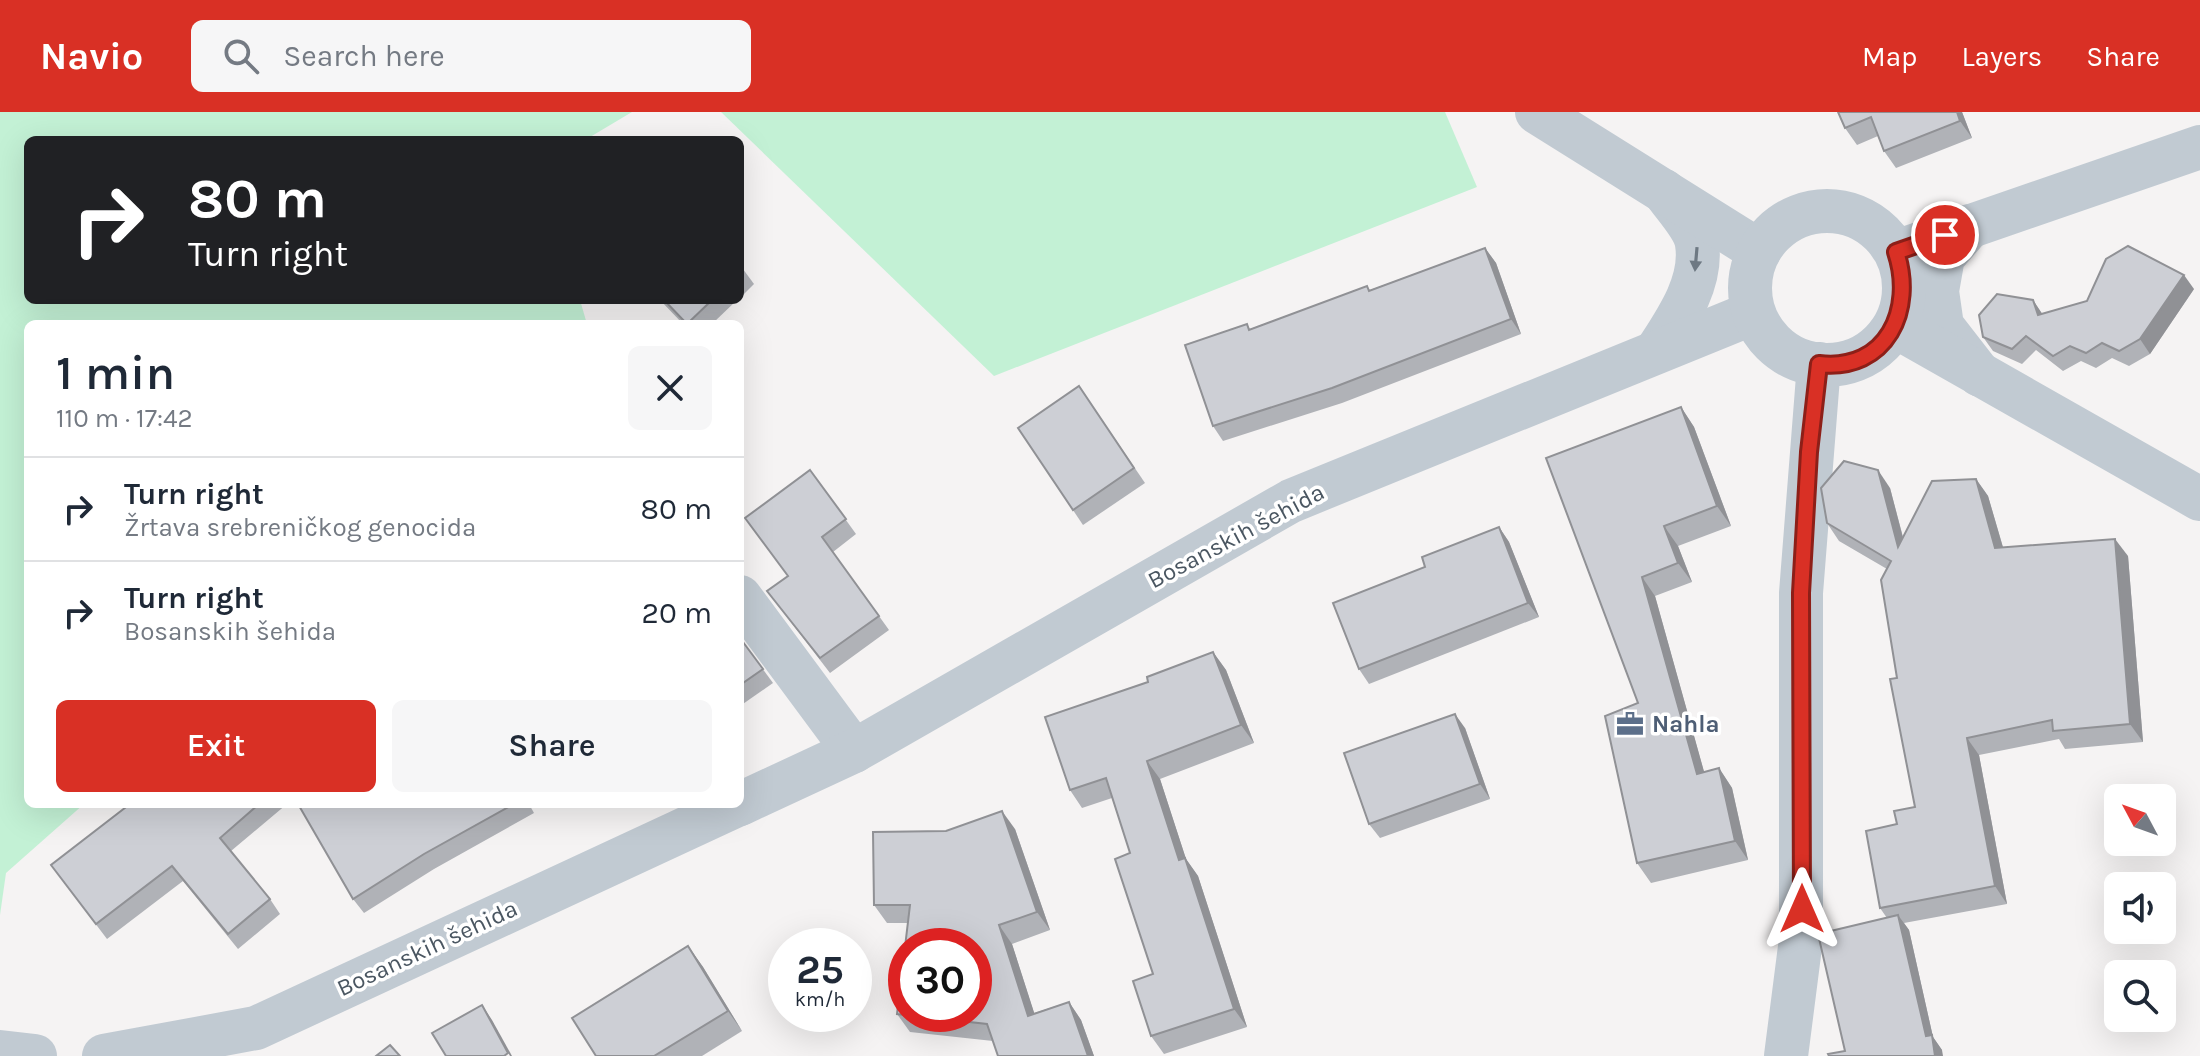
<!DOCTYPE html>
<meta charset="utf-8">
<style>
body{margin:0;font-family:Karla,sans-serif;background:#f6f6f7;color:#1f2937;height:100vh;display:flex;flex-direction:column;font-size:30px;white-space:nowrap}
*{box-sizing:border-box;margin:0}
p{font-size:26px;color:#747a83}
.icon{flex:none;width:44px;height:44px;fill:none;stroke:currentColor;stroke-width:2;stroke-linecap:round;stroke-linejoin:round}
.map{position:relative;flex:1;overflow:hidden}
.drawer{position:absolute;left:24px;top:208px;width:720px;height:488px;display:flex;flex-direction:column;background:#fff;border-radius:12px;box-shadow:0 8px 32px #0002}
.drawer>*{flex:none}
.hud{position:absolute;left:24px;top:24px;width:720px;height:168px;border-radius:12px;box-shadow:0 8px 32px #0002;background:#202124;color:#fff;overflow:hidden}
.needle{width:52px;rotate:311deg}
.fabs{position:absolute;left:2104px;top:672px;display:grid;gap:16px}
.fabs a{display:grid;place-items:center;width:72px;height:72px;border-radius:12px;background:#fff;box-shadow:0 8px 32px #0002;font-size:40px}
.speed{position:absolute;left:768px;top:816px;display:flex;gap:16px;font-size:40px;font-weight:700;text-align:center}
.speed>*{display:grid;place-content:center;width:104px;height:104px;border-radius:50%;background:#fff;box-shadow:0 8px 32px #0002;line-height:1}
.speed small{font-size:20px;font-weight:400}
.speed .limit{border:12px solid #d22;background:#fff;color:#111}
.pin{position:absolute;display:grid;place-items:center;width:68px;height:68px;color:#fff;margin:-34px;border:4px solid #fff;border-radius:50%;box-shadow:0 2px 8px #0007}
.me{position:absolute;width:88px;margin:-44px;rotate:0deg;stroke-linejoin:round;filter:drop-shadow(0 0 6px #0008)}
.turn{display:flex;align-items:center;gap:28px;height:168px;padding:0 32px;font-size:36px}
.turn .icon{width:104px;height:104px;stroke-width:2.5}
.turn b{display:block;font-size:56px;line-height:68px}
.round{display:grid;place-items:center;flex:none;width:84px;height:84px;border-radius:12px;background:#f6f6f7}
.overview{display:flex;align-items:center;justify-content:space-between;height:136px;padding:0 32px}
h1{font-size:48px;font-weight:600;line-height:60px}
.button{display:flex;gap:16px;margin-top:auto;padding:16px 32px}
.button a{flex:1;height:92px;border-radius:12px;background:#d93025;color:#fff;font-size:32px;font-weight:600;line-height:92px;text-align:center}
.button a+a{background:#f6f6f7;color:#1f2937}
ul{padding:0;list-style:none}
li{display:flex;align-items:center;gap:24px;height:104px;padding:0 32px;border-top:2px solid #e0e1e3}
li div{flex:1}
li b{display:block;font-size:30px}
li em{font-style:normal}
header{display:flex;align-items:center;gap:48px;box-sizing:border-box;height:112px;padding:0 40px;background:#d93025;color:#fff}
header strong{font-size:38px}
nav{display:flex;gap:44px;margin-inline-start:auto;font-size:28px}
.search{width:560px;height:72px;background:#f6f6f7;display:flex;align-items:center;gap:20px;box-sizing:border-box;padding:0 28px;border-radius:12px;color:#747a83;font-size:30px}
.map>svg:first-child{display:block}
.green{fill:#c3f1d5}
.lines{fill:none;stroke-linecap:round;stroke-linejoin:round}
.minor{stroke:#c1cad2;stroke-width:44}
.tertiary{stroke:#c1cad2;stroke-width:44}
.wall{fill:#b0b2b7}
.shaded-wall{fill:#909195}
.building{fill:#cdcfd5;stroke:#909195;stroke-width:2;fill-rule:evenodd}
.oneway{fill:#6e7983}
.route-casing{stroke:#8d1f18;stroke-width:20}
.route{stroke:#d93025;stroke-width:14}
.labels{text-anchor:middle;stroke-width:7;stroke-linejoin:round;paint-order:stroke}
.street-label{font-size:24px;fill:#4a5661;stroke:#fff}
.service-label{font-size:24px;font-weight:bold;fill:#4e5e75;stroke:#fff;text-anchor:start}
</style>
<header>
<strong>Navio</strong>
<div class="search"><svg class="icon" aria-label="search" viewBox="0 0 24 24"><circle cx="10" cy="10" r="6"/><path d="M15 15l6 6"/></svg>Search here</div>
<nav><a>Map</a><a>Layers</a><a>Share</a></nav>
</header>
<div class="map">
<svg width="2200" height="944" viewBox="0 0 2200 944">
<rect width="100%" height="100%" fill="#f5f3f3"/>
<!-- green -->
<g class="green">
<path d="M0,0h632l-47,28h-557v160h552l7,24h-559v480h56l-78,69 -6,42z"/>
<path d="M721,0h724l32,75 -483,189z"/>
</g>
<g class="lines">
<!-- minor -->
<g class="minor">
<path d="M1970,114l-27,31 -6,34 5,35 38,49"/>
<path d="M1896,140l304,-105"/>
<path d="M1656,240c20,-31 47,-69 41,-108 -2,-17 -24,-39 -33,-53"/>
<path d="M740,485l114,154"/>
<path d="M740,692l114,-53 437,-250 462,-188"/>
<path d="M0,940l35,4"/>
<path d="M104,944l152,-28 483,-224"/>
<path d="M1786,944l15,-117v-346l18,-229"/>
</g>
<!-- tertiary -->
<g class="tertiary">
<path d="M1537,0l222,139"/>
<circle cx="1827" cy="176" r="77"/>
<path d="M1895,214l305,173"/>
</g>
</g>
<!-- wall -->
<g class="wall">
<path d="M1838,0h124l10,26 -76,30 -12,-17 -6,-15 -21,9 -12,-17z"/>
<path d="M1485,136l11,15 25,71 -179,69 -119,38 -10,-15 34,-102 3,5 117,-43 3,4z"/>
<path d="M740,153l14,19 -14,14z"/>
<path d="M2194,177l-44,65 -21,12 -17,-8 -16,10 -15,-7 -18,10 -27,-21 -14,14 -29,-13 -10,-14 50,-37 9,14z"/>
<path d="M660,188h77l-25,24h-29z"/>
<path d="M1079,274l66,97 -62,42 -65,-97z"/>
<path d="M1681,295l13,20 37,99 -53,20 14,36 -37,14 49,176 15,-4 13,20 16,72 -97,23 -14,-20 1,-160 -92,-245z"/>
<path d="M810,358l46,64 -23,18 56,78 -59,43 -63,-82 21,-15z"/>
<path d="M1976,367l12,17 15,51 125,9 15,186 -78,7 -6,-10 -80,16 28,149 -103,19 5,7 24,107 9,13 -97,1 42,-133 -7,-10 17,-84 18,-17 -18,-129 -10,-109 -48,-28 -12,-18 63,-35 13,49z"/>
<path d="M1499,415l10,15 30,75 -170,67 -10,-15 66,-102z"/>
<path d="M740,526l33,45 -33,23z"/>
<path d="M1213,540l13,18 28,73 -94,36 26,80 12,17 49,151 -83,27 -13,-18 2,-62 -23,-121 -18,-55 -30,10 -12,-18 78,-108z"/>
<path d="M1465,616l25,71 -110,39 -11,-14z"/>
<path d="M130,692h157l-56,47 39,48 10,15 -42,35 -55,-68 -76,58 -56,-74z"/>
<path d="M298,692h231l5,9 -100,56 -70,44 -11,-14z"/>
<path d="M1015,717l35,101 -38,14 22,69 35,-11 12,18 13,36h-96l-5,-15 -83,-9 -13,-18 11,-91h-21l-13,-18z"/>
<path d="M688,834l15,21 39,64 -40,25h-106z"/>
</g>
<!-- shaded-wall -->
<g class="shaded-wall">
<path d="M1957,0h5l10,26 -12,-17z"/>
<path d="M1485,136l11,15 25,71 -10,-15z"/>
<path d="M2184,163l10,14 -44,65 -10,-15z"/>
<path d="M2033,188l10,15h-5z"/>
<path d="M1681,295l13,20 37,99 -14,-20z"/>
<path d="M1878,358l12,18 20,77 -12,-18z"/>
<path d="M1976,367l12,17 20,69 -13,-17z"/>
<path d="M1664,414l14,20 14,36 -14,-19z"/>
<path d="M1499,415l10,15 30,75 -11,-14z"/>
<path d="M2115,427l13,17 15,186 -13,-18z"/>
<path d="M1642,465l13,19 55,197 -13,-19z"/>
<path d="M1213,540l13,18 28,73 -13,-18z"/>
<path d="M1455,602l10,14 25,71 -10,-15z"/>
<path d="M1967,626l12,17 28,149 -12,-18z"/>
<path d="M1147,649l13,18 26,80 12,17 49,151 -13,-18 -55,-149z"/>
<path d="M1719,656l13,20 16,72 -13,-19z"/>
<path d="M1002,699l13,18 35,101 -13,-18z"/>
<path d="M1898,803l11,15 24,107 9,13 1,6h-8l-9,-20z"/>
<path d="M999,813l13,19 29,90 -13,-18z"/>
<path d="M688,834l15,21 39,64 -14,-20z"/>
<path d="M1069,890l12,18 13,36h-6z"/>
<path d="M482,893l10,15 20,36h-2z"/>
</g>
<!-- building -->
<g class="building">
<path d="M1838,0h119l3,9 -76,30 -13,-34 -26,11z"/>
<path d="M2128,134l56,29 -44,64 -21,12 -17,-8 -16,10 -16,-7 -17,10 -27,-20 -14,13 -29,-12 -4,-22 18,-21 36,6 5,15 49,-14 19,-42z"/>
<path d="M1485,136l26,71 -179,69 -119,38 -28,-81 62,-21 2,6 118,-44 2,5z"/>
<path d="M664,188h48l-25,24z"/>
<path d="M1079,274l55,82 -61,42 -55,-82z"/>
<path d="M1681,295l36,99 -53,20 14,37 -36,14 55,197 22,-6 16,73 -98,22 -32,-147 33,-13 -92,-245z"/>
<path d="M1844,349l34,9 20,77 34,-66 44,-2 19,69 120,-9 15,185 -77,7 -1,-11 -85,18 28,148 -115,22 -14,-77 31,-7 -3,-13 21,-4 -25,-128 7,-1 -16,-98 10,-19 -64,-38 -6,-35z"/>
<path d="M810,358l36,49 -24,18 57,79 -59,42 -53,-67 21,-15 -43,-58z"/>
<path d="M1499,415l29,76 -169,66 -26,-66 92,-36 -3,-10z"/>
<path d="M740,526l23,31 -23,16z"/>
<path d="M1213,540l28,73 -94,36 32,99 6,-2 49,151 -83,27 -18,-55 20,-7 -38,-115 15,-6 -24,-75 -36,12 -25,-73 103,-35 -1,-5z"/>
<path d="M1455,602l25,70 -111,40 -25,-71z"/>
<path d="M130,692h129l-39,34 50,61 -42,35 -56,-68 -76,58 -45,-59z"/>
<path d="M298,692h216l-90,50 -71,45z"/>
<path d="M1002,699l35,101 -38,13 29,91 41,-14 19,54h-90l-11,-32 -90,-10 13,-109h-36l-1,-73 73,-1zM906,834h68v68h-68z"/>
<path d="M1898,803l28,121 6,-1 3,21h-106l-1,-2 17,-3 -27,-117z"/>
<path d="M688,834l40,65 -74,45h-58l-24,-38z"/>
<path d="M482,893l26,48 -4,3h-58l-14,-23z"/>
<path d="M390,933l10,11h-24z"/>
</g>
<!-- one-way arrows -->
<defs><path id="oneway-solid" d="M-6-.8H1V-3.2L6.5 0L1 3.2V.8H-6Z" transform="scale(2)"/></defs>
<use class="oneway" href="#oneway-solid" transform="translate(1696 147) rotate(95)"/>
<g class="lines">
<!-- route casing -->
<g class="route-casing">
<path id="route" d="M1802,797l-1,-316 8,-141 10,-88c68,8 96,-55 77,-112l49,-17"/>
</g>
<!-- route -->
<use href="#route" class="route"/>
</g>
<!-- icons -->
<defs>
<g id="office-bare" transform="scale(2.16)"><path d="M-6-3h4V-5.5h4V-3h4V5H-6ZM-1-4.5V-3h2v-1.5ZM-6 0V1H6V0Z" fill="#5c6f8a" stroke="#fff" stroke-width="2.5" paint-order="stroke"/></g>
</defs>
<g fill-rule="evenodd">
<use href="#office-bare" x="1630" y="612"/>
</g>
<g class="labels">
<!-- street labels -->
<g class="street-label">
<text transform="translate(1236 424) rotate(-28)" y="8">Bosanskih šehida</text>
<text transform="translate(427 836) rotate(-25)" y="8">Bosanskih šehida</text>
</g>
<!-- service labels -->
<g class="service-label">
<text x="1652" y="620">Nahla</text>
</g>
</g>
</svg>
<div class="fabs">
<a><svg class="needle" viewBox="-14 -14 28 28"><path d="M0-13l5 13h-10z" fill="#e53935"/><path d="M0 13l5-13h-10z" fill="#747a83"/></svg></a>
<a><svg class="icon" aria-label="sound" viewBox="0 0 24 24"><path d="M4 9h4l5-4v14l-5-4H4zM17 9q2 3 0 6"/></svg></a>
<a><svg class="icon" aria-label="search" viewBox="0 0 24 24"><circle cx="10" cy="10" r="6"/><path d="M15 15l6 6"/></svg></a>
</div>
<div class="speed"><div>25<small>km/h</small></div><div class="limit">30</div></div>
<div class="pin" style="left:1945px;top:123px;background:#d93025"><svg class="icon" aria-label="arrive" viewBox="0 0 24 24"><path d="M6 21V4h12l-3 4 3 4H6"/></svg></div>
<svg class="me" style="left:1802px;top:797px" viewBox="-20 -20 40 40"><path d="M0-17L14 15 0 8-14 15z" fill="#d93025" stroke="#fff" stroke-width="4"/></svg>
<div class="hud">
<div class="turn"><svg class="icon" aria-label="right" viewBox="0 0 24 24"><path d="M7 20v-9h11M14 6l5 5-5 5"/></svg><div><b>80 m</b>Turn right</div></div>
</div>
<section class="drawer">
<div class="overview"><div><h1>1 min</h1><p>110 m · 17:42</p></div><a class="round"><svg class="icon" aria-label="close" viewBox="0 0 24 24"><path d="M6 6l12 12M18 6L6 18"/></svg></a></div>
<ul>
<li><svg class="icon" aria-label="right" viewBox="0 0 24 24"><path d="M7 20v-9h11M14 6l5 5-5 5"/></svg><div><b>Turn right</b><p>Žrtava srebreničkog genocida</p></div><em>80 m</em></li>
<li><svg class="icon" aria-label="right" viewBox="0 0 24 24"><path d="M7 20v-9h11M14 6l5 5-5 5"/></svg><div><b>Turn right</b><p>Bosanskih šehida</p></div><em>20 m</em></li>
</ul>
<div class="button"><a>Exit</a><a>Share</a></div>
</section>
</div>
